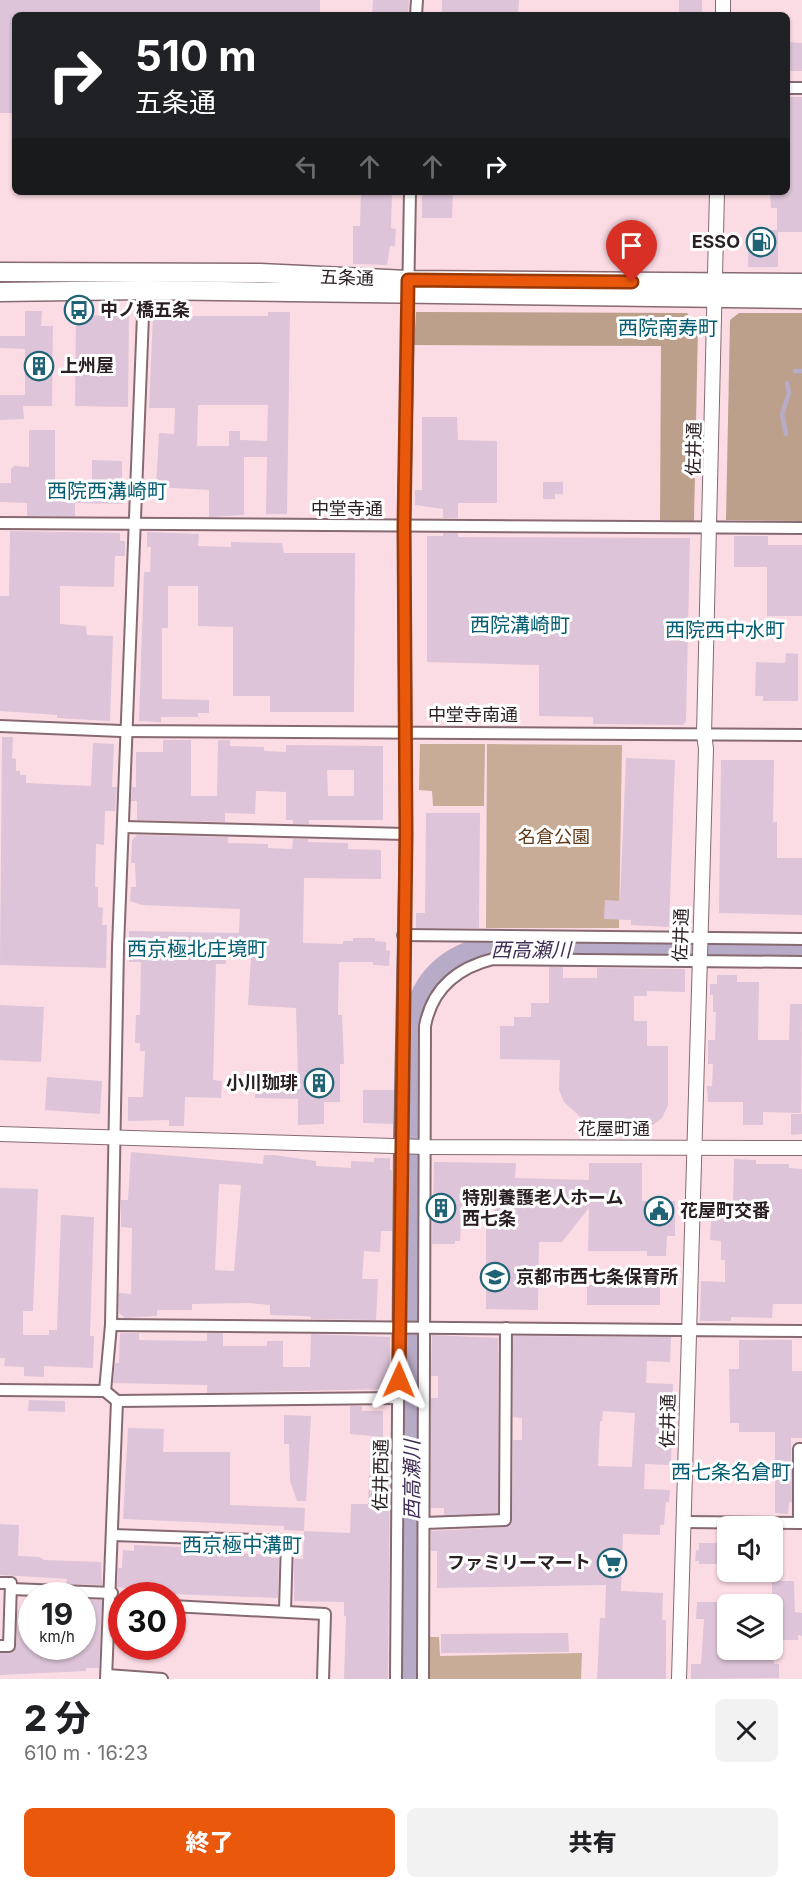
<!DOCTYPE html>
<html lang="ja">
<meta charset="utf-8">
<style>
body{margin:0;font-family:Inter,"Noto Sans JP",sans-serif;background:#f2f2f2;color:#202124;height:100vh;display:flex;flex-direction:column;font-size:22px;white-space:nowrap}
*{box-sizing:border-box;margin:0}
p{font-size:20px;color:#757577}
.icon{flex:none;width:33px;height:33px;fill:none;stroke:currentColor;stroke-width:2;stroke-linecap:round;stroke-linejoin:round}
.map{position:relative;height:1679px;overflow:hidden}
.drawer{display:flex;flex-direction:column;background:#fff;flex:1}
.drawer>*{flex:none}
.top-card{position:absolute;left:12px;top:12px;width:778px;height:183px;border-radius:9px;box-shadow:0 2px 4px #0004;background:#202124;color:#fff;overflow:hidden}
.fabs{position:absolute;left:717px;top:1516px;display:grid;gap:12px}
.fabs a{display:grid;place-items:center;width:66px;height:66px;border-radius:9px;background:#fff;box-shadow:0 2px 4px #0004;font-size:30px}
.speed{position:absolute;left:18px;top:1582px;display:flex;gap:12px;font-size:30px;font-weight:700;text-align:center}
.speed>*{display:grid;place-content:center;width:78px;height:78px;border-radius:50%;background:#fff;box-shadow:0 2px 4px #0004;line-height:1}
.speed small{font-size:15px;font-weight:400}
.speed .limit{border:9px solid #d22;background:#fff;color:#111}
.pin{position:absolute;display:grid;place-items:center;width:51px;height:51px;color:#fff;margin:-62px -26px;border-radius:50% 50% 50% 0;rotate:-45deg;box-shadow:0 0 6px #0007}
.pin .icon{rotate:45deg}
.me{position:absolute;width:66px;margin:-33px;rotate:1deg;stroke-linejoin:round;filter:drop-shadow(0 0 4px #0008)}
.turn{display:flex;align-items:center;gap:21px;height:126px;padding:0 24px;font-size:27px}
.turn .icon{width:78px;height:78px;stroke-width:2.5}
.turn b{display:block;font-size:42px;line-height:51px}
.lanes{display:flex;align-items:center;height:57px;padding:0 24px;background:#0003;justify-content:center;gap:30px;direction:ltr}
.lanes .off{opacity:.35}
.round{display:grid;place-items:center;flex:none;width:63px;height:63px;border-radius:9px;background:#f2f2f2}
.summary{display:flex;align-items:center;justify-content:space-between;height:102px;padding:0 24px}
h1{font-size:36px;font-weight:800;line-height:45px}
.primary-button{display:flex;gap:12px;margin-top:auto;padding:12px 24px}
.primary-button a{flex:1;height:69px;border-radius:9px;background:#ea580c;color:#fff;font-size:24px;font-weight:800;line-height:69px;text-align:center}
.primary-button a+a{background:#f2f2f2;color:#202124}
.map>svg:first-child{display:block}
.green{fill:#c8ac98}
.forest{fill:#bca08c}
.lines{fill:none;stroke-linecap:round;stroke-linejoin:round}
.stream{stroke:#b8abc8;stroke-width:4.5}
.river{stroke:#b8abc8;stroke-width:26}
.building{fill:#ddc4d8;fill-rule:evenodd}
.minor-casing{stroke:#866a71;stroke-width:14}
.tertiary-casing{stroke:#866a71;stroke-width:16}
.trunk-casing{stroke:#866a71;stroke-width:21}
.minor{stroke:#fff;stroke-width:10}
.tertiary{stroke:#fff;stroke-width:14}
.trunk{stroke:#fff;stroke-width:18}
.route-casing{stroke:#983908;stroke-width:15}
.route{stroke:#ea580c;stroke-width:10}
.labels{text-anchor:middle;stroke-width:6;stroke-linejoin:round;paint-order:stroke}
.poi-label{font-size:18px;font-weight:bold;fill:#2a1f22;stroke:#fff;text-anchor:start}
.street-label{font-size:18px;fill:#2a1f22;stroke:#fff}
.park-label{font-size:18px;fill:#5f3715;stroke:#fff}
.neighbourhood-label{font-size:20px;fill:#025c71;stroke:#fff}
.water-label{font-size:20px;font-style:italic;fill:#402d56;stroke:#fff}
</style>
<div class="map">
<svg width="802" height="1679" viewBox="0 0 802 1679">
<rect width="100%" height="100%" fill="#fcdce4"/>
<!-- green -->
<g class="green">
<path d="M420,744h65l-1,62h-51l-1,-15 -13,-1z"/>
<path d="M487,744l135,1 -3,183h-133z"/>
<path d="M429,1637h10l1,19 142,-3 -1,26h-156l1,-39z"/>
</g>
<!-- forest -->
<g class="forest">
<path d="M416,312l271,1 11,13 -4,195 -34,-1 1,-174 -247,-1z"/>
<path d="M739,313h63v208l-76,-1 4,-200z"/>
</g>
<g class="lines">
<!-- stream -->
<g class="stream">
<path d="M795,371h7"/>
<path d="M786,434l-4,-20 7,-21 -2,-10"/>
<path d="M542,950l12,-8"/>
<path d="M733,952l12,-7"/>
</g>
<!-- river -->
<path class="river" d="M410,1679l5,-648c3,-43 28,-71 68,-81l319,2"/>
</g>
<!-- building -->
<g class="building">
<path d="M0,0h320v15h-305v98h-15z"/>
<path d="M373,0h36l-1,15h-36z"/>
<path d="M442,0h77l-1,15h-76z"/>
<rect x="679" y="0" width="23" height="15"/>
<path d="M788,42l14,1v28h-14z"/>
<path d="M789,97h13v135h-24v35h-30l1,-37h28v-22h-6l-1,-16h18z"/>
<path d="M361,192h31l-1,36 5,1 -1,17h-5l-3,19 -34,-1v-38h7z"/>
<path d="M422,192h31l-1,26h-30z"/>
<path d="M25,311h17l-1,15h12l-1,80h-29l1,13 -24,1v-25h25v-46l-25,-1v-12h25z"/>
<path d="M268,312h22l-3,202h-21l1,-57h-23v58l-35,2v-27l-53,-3 3,-54 15,1 1,-26h-26l4,-92h115zM198,405h70l-1,36 -27,-1v-9h-11v15h-32z"/>
<path d="M76,315l53,1 -1,91 -53,-1z"/>
<path d="M422,417h35l1,23 39,1v62h-39v15h-15v-9l-28,-4v-15h7z"/>
<path d="M29,430h26v57l37,1v-28l30,1v43l-47,-1v13h-48v-13l-27,-1v-19h11v-14l3,-3 15,1z"/>
<path d="M543,482h20v12h-8v5h-12z"/>
<path d="M10,531l110,2v8h5v15h-10l-1,31 -54,-1v38l26,2 1,9 26,1 -3,85 -53,-3v-3l-57,-4v-115h9z"/>
<path d="M147,532l52,2 -1,12 33,1v-5l51,1 2,10h71l-1,159h-84v-16h-37v-69l-35,-1v-40h-30v42h-6v71l47,1v13h-11v4h-37v5l-22,-1 5,-149h6l1,-25h-4z"/>
<path d="M443,533h15v4l232,1 -4,183 -3,4 -90,-1v-7l-54,-1v-51l-112,-3v-126h16z"/>
<path d="M734,536h34v9h34v71h-35v-49h-33z"/>
<path d="M786,653l12,1v47h-35v-5h-8l1,-34 29,1z"/>
<path d="M2,737h11l-1,21 4,1v12h4v4h6v8l65,3 2,-43 21,1 -2,43h5l-2,24h-10l-1,34 -8,-1 -1,43h3v20l5,1 -1,17h5l-1,43 -106,-3z"/>
<path d="M163,740h28v56h26l1,-56h12v6l34,1v4l22,1v-7l97,1v74h-74v4h-16v-4h-7v-28l-24,-1h-6l-1,23 -30,-1v9l-88,-2v-19h-6l1,-14h4v-35h27zM327,770h27v26h-26z"/>
<path d="M626,758l49,2 -6,167 -38,-2v-5l-27,-1 1,-19 15,1z"/>
<path d="M721,760h53l-1,62h4v36h25v57l-83,-2z"/>
<path d="M426,813h54l-1,115h-63v-15h9z"/>
<path d="M137,835l91,2v6l40,1v4l24,1 1,-10h15v3l40,1v6l33,1v29l-77,-1 -1,65 40,1v-3h10v-3h22v3l11,1v8l4,1 -1,15 -16,-1v-3h-34l-1,53h4l2,49h-4v38h-16v22l-26,1v-26l-43,-1 1,-23 42,1 -2,-68 -48,-3 4,-61h-25l-1,20h-10l-3,116 9,1 -1,17 -36,-1 -1,29h-15v-6l-41,1v-24h15l2,-46h-5v-8h-5l1,-28h4l1,-53h-12v-31l110,2 1,-24 -98,-4 -12,-4 1,-14h5l-1,-24h-4l1,-23z"/>
<path d="M549,967h14v11h34v-10l88,1v23l-38,-1v5h-13v25h13v25h21v59l-6,13 -9,7h-64l-25,-23 -5,-12 1,-30 -60,-1v-33h14v-9h17v-14h18z"/>
<path d="M717,975h20v7h22l-1,58h31l1,-36h12l-1,109 -38,-1v13h-20v-23h-35l-1,-16h5l1,-22h-5v-24h7l1,-28h-3v-17h-3v-11h7z"/>
<path d="M0,1005l44,2 -3,55 -41,-2z"/>
<path d="M47,1077l55,4 -2,33 -55,-4z"/>
<path d="M363,1090h31l-1,34 -30,-1z"/>
<path d="M791,1114h11v20l-11,1z"/>
<path d="M131,1152l132,12 1,-9h10l42,6v5l35,2v-7l23,1v-4h16v12h2v61h-11l-1,21 -16,-1 -2,28h16l-2,41 -65,-1v-2l-6,-1 -35,-1v-10l-22,-2 -56,1v6h-35v6l-32,2 -6,-5v-20l12,1 1,-66 -11,-1v-27h7zM219,1184l22,1 -7,86 -19,-1z"/>
<path d="M734,1159l22,1v4h33v4l13,1v135h-29l-1,14 -41,-1v4h-31l1,-40 24,1v-22h-4v-19l-11,-1 2,-38 21,1z"/>
<path d="M434,1162l82,1 -1,15 74,2v-17h53v38h33v35h-8l-1,20h-19v-5h-59l1,-43 -27,34h-23l-1,68 -52,-1v-83h9v-23h-33l-2,38h-5v3h-23z"/>
<path d="M0,1188l38,1 -5,122h-10v24h26v-5h8l4,-115 33,2 -4,119h4l-1,32 -49,-2v11l-20,-1v-9l-20,-1 1,-8h-5z"/>
<rect x="587" y="1285" width="73" height="20"/>
<path d="M120,1333h19v7l68,1v-8h16v13h44v-5h16v26h27l1,-33 79,3 -1,52 -182,4v-8l-94,-2 2,-20h4z"/>
<path d="M432,1335l66,3v175l-54,2v-7h-13v-110h7v-22h-7z"/>
<path d="M513,1336l158,1 -1,25 -23,-1 -1,22 27,1 -2,81 -26,-1 -1,25 26,1 -1,12h-3l-2,23h-4v10l-37,-1 -2,57 42,2 -1,27h4v59h-69l3,-61h5l1,-33 -169,3v-37h-6v-20l74,-4 7,-4 1,-83h9v-22l-9,-1zM603,1411l32,2 -3,54 -34,-1 2,-45h2z"/>
<path d="M739,1340h53v31h10v67h-11l1,64h-3l-1,12 -13,-1v-81h-36v-9h-9l-1,-54h10z"/>
<path d="M29,1400l36,1v11l-37,-1z"/>
<path d="M350,1406h12v5h21v26l-33,-3z"/>
<path d="M284,1415l27,1 -5,85h-9l-7,-20 -1,-37h-5z"/>
<path d="M128,1428l36,1 -1,23h67v53l75,3 -1,23 -20,-1v-4l-161,-7z"/>
<path d="M376,1468l14,1 -2,210h-44l2,-63h-2v-14l-50,-1v-42h9l1,-28 46,2 1,-29h17l1,-29h7z"/>
<path d="M0,1524l19,1 -1,31 21,1 5,3 57,2 1,23 -36,-1 1,-5 -13,-1 -54,-3z"/>
<path d="M699,1543h29v21h-29v-3h-4l1,-11h3z"/>
<path d="M134,1545l69,3 17,5 53,1 -1,4h7l-1,40 -107,-4 -54,-7 1,-19h4l1,-18 11,1z"/>
<path d="M772,1581h22l1,31 7,1v23l-4,-1v5h-26z"/>
<path d="M82,1599l20,1 -3,68h-13v3l-86,4v-22h12l4,-6 2,-36 14,1v35h50z"/>
<path d="M697,1602h25l-1,12h7v36h46v14h5v14l-88,1v-15h10l3,-45h-8z"/>
<path d="M568,1633l1,19 -128,1v-19z"/>
</g>
<g class="lines">
<!-- minor casing -->
<g class="minor-casing">
<g id="minor">
<path d="M416,15l1,-15"/>
<path d="M788,88h14"/>
<path d="M0,523l802,5"/>
<path d="M0,726l121,5 681,4"/>
<path d="M124,827l282,7"/>
<path d="M403,935l399,4"/>
<path d="M111,1325l691,6"/>
<path d="M0,1390l105,1 12,10 281,-3"/>
<path d="M105,1391l6,-66 7,-378 26,-657"/>
<path d="M684,1522l118,1"/>
<path d="M424,1523l81,-3 1,-192"/>
<path d="M799,1523v-74h3"/>
<path d="M113,1535l174,6 -2,70"/>
<path d="M0,1583h11l-2,63h-9"/>
<path d="M11,1589l101,4"/>
<path d="M172,1606l153,8 -2,65"/>
<path d="M107,1675l55,4"/>
<path d="M106,1679l11,-278"/>
<path d="M396,1679l4,-533 6,-312 -2,-308 6,-334"/>
<path d="M423,1679l2,-653c7,-37 32,-58 68,-67l309,3"/>
</g>
</g>
<!-- tertiary casing -->
<g class="tertiary-casing">
<g id="tertiary">
<path d="M723,15v-15"/>
<path d="M0,1134l426,13 376,1"/>
<path d="M679,1679l27,-930 -2,-15 13,-542"/>
</g>
</g>
<!-- trunk casing -->
<g class="trunk-casing">
<g id="trunk">
<path d="M0,272l260,1 148,7 394,3"/>
<path d="M0,292l144,-2 658,9"/>
</g>
</g>
<!-- minor -->
<use href="#minor" class="minor"/>
<!-- tertiary -->
<use href="#tertiary" class="tertiary"/>
<!-- trunk -->
<use href="#trunk" class="trunk"/>
</g>
<g class="lines">
<!-- route casing -->
<g class="route-casing">
<path id="route" d="M399,1380l7,-546 -2,-308 4,-246 224,2"/>
</g>
<!-- route -->
<use href="#route" class="route"/>
</g>
<!-- icons -->
<defs>
<g id="fuel-ring" transform="scale(1.5)"><circle r="9.5" fill="#fff" stroke="#216376" stroke-width="1.5"/><path d="M-5.5-6h7V0h2V4h1.3V-2.5L3-4.5l.8-.8L6-3V5H2.5V1h-1V6h-7ZM-4.2-4.7v3.2H.2V-4.7Z" fill="#216376"/></g>
<g id="bus-ring" transform="scale(1.5)"><circle r="9.5" fill="#fff" stroke="#216376" stroke-width="1.5"/><path d="M-5-6H5V4H4V6H2V4H-2V6H-4V4H-5ZM-3.5-4V0h7V-4ZM-3.5 1.2v1.5H-2V1.2ZM2 1.2v1.5H3.5V1.2Z" fill="#216376"/></g>
<g id="building-ring" transform="scale(1.5)"><circle r="9.5" fill="#fff" stroke="#216376" stroke-width="1.5"/><path d="M-4-6H4V6H1V3H-1V6H-4ZM-2.5-4.3h1.7v1.8h-1.7ZM.8-4.3h1.7v1.8H.8ZM-2.5-1h1.7V.8h-1.7ZM.8-1h1.7V.8H.8Z" fill="#216376"/></g>
<g id="civic-ring" transform="scale(1.5)"><circle r="9.5" fill="#fff" stroke="#216376" stroke-width="1.5"/><path d="M-.6-6.5H3V-4.5H.6V-3L4-1V1h2V6H-6V1h2V-1L-.6-3ZM-1.2 2.5V6h2.4V2.5Z" fill="#216376"/></g>
<g id="school-ring" transform="scale(1.5)"><circle r="9.5" fill="#fff" stroke="#216376" stroke-width="1.5"/><path d="M0-5L7-2L0 1L-7-2ZM-4 1L0 2.5L4 1V4Q0 6-4 4Z" fill="#216376"/></g>
<g id="supermarket-ring" transform="scale(1.5)"><circle r="9.5" fill="#fff" stroke="#216376" stroke-width="1.5"/><path d="M-6-5.5h2.5l.6 2H6L4.5 2H-2.5L-4.4-4H-6ZM-1.5 3.2a1.3 1.3 0 1 0 .1 0ZM3 3.2a1.3 1.3 0 1 0 .1 0Z" fill="#216376"/></g>
</defs>
<g fill-rule="evenodd">
<use href="#fuel-ring" x="761" y="242"/>
<use href="#bus-ring" x="79" y="310"/>
<use href="#building-ring" x="39" y="366"/>
<use href="#building-ring" x="319" y="1083"/>
<use href="#building-ring" x="441" y="1208"/>
<use href="#civic-ring" x="659" y="1211"/>
<use href="#school-ring" x="495" y="1277"/>
<use href="#supermarket-ring" x="612" y="1563"/>
</g>
<g class="labels">
<!-- poi labels -->
<g class="poi-label">
<text x="740" y="248" text-anchor="end">ESSO</text>
<text x="100" y="316">中ノ橋五条</text>
<text x="60" y="372">上州屋</text>
<text x="298" y="1089" text-anchor="end">小川珈琲</text>
<text x="462" y="1204">特別養護老人ホーム<tspan x="462" dy="21">西七条</tspan></text>
<text x="680" y="1217">花屋町交番</text>
<text x="516" y="1283">京都市西七条保育所</text>
<text x="591" y="1569" text-anchor="end">ファミリーマート</text>
</g>
<!-- street labels -->
<g class="street-label">
<text transform="translate(347 278) rotate(2)" y="6">五条通</text>
<text transform="translate(694 449) rotate(-89)" y="6">佐井通</text>
<text x="347" y="515">中堂寺通</text>
<text x="473" y="721">中堂寺南通</text>
<text transform="translate(681 935) rotate(-88)" y="6">佐井通</text>
<text x="614" y="1135">花屋町通</text>
<text transform="translate(668 1421) rotate(-89)" y="6">佐井通</text>
<text transform="translate(381 1475) rotate(-89)" y="6">佐井西通</text>
</g>
<!-- park labels -->
<g class="park-label">
<text x="554" y="843">名倉公園</text>
</g>
<!-- neighbourhood labels -->
<g class="neighbourhood-label">
<text x="668" y="335">西院南寿町</text>
<text x="107" y="498">西院西溝崎町</text>
<text x="520" y="632">西院溝崎町</text>
<text x="725" y="637">西院西中水町</text>
<text x="197" y="956">西京極北庄境町</text>
<text x="731" y="1479">西七条名倉町</text>
<text x="242" y="1552">西京極中溝町</text>
</g>
<!-- water labels -->
<g class="water-label">
<text x="531" y="957">西高瀬川</text>
<text transform="translate(412 1480) rotate(-90)" y="7">西高瀬川</text>
</g>
</g>
</svg>
<div class="fabs">
<a><svg class="icon" aria-label="sound" viewBox="0 0 24 24"><path d="M4 9h4l5-4v14l-5-4H4zM17 9q2 3 0 6"/></svg></a>
<a><svg class="icon" aria-label="layers" viewBox="0 0 24 24"><path d="M12 4l9 5-9 5-9-5zM3 14l9 5 9-5"/></svg></a>
</div>
<div class="speed"><div>19<small>km/h</small></div><div class="limit">30</div></div>
<div class="pin" style="left:632px;top:282px;background:#d93025"><svg class="icon" aria-label="arrive" viewBox="0 0 24 24"><path d="M6 21V4h12l-3 4 3 4H6"/></svg></div>
<svg class="me" style="left:399px;top:1380px" viewBox="-20 -20 40 40"><path d="M0-17L14 15 0 8-14 15z" fill="#ea580c" stroke="#fff" stroke-width="4"/></svg>
<div class="top-card">
<div class="turn"><svg class="icon" aria-label="right" viewBox="0 0 24 24"><path d="M7 20v-9h11M14 6l5 5-5 5"/></svg><div><b>510 m</b>五条通</div></div>
<div class="lanes"><svg class="icon off" aria-label="left" viewBox="0 0 24 24"><path d="M17 20v-9H6M10 6l-5 5 5 5"/></svg><svg class="icon off" aria-label="ahead" viewBox="0 0 24 24"><path d="M12 20V5M6 11l6-6 6 6"/></svg><svg class="icon off" aria-label="ahead" viewBox="0 0 24 24"><path d="M12 20V5M6 11l6-6 6 6"/></svg><svg class="icon" aria-label="right" viewBox="0 0 24 24"><path d="M7 20v-9h11M14 6l5 5-5 5"/></svg></div>
</div>
</div>
<section class="drawer">
<div class="summary"><div><h1>2 分</h1><p>610 m · 16:23</p></div><a class="round"><svg class="icon" aria-label="close" viewBox="0 0 24 24"><path d="M6 6l12 12M18 6L6 18"/></svg></a></div>
<div class="primary-button"><a>終了</a><a>共有</a></div>
</section>
